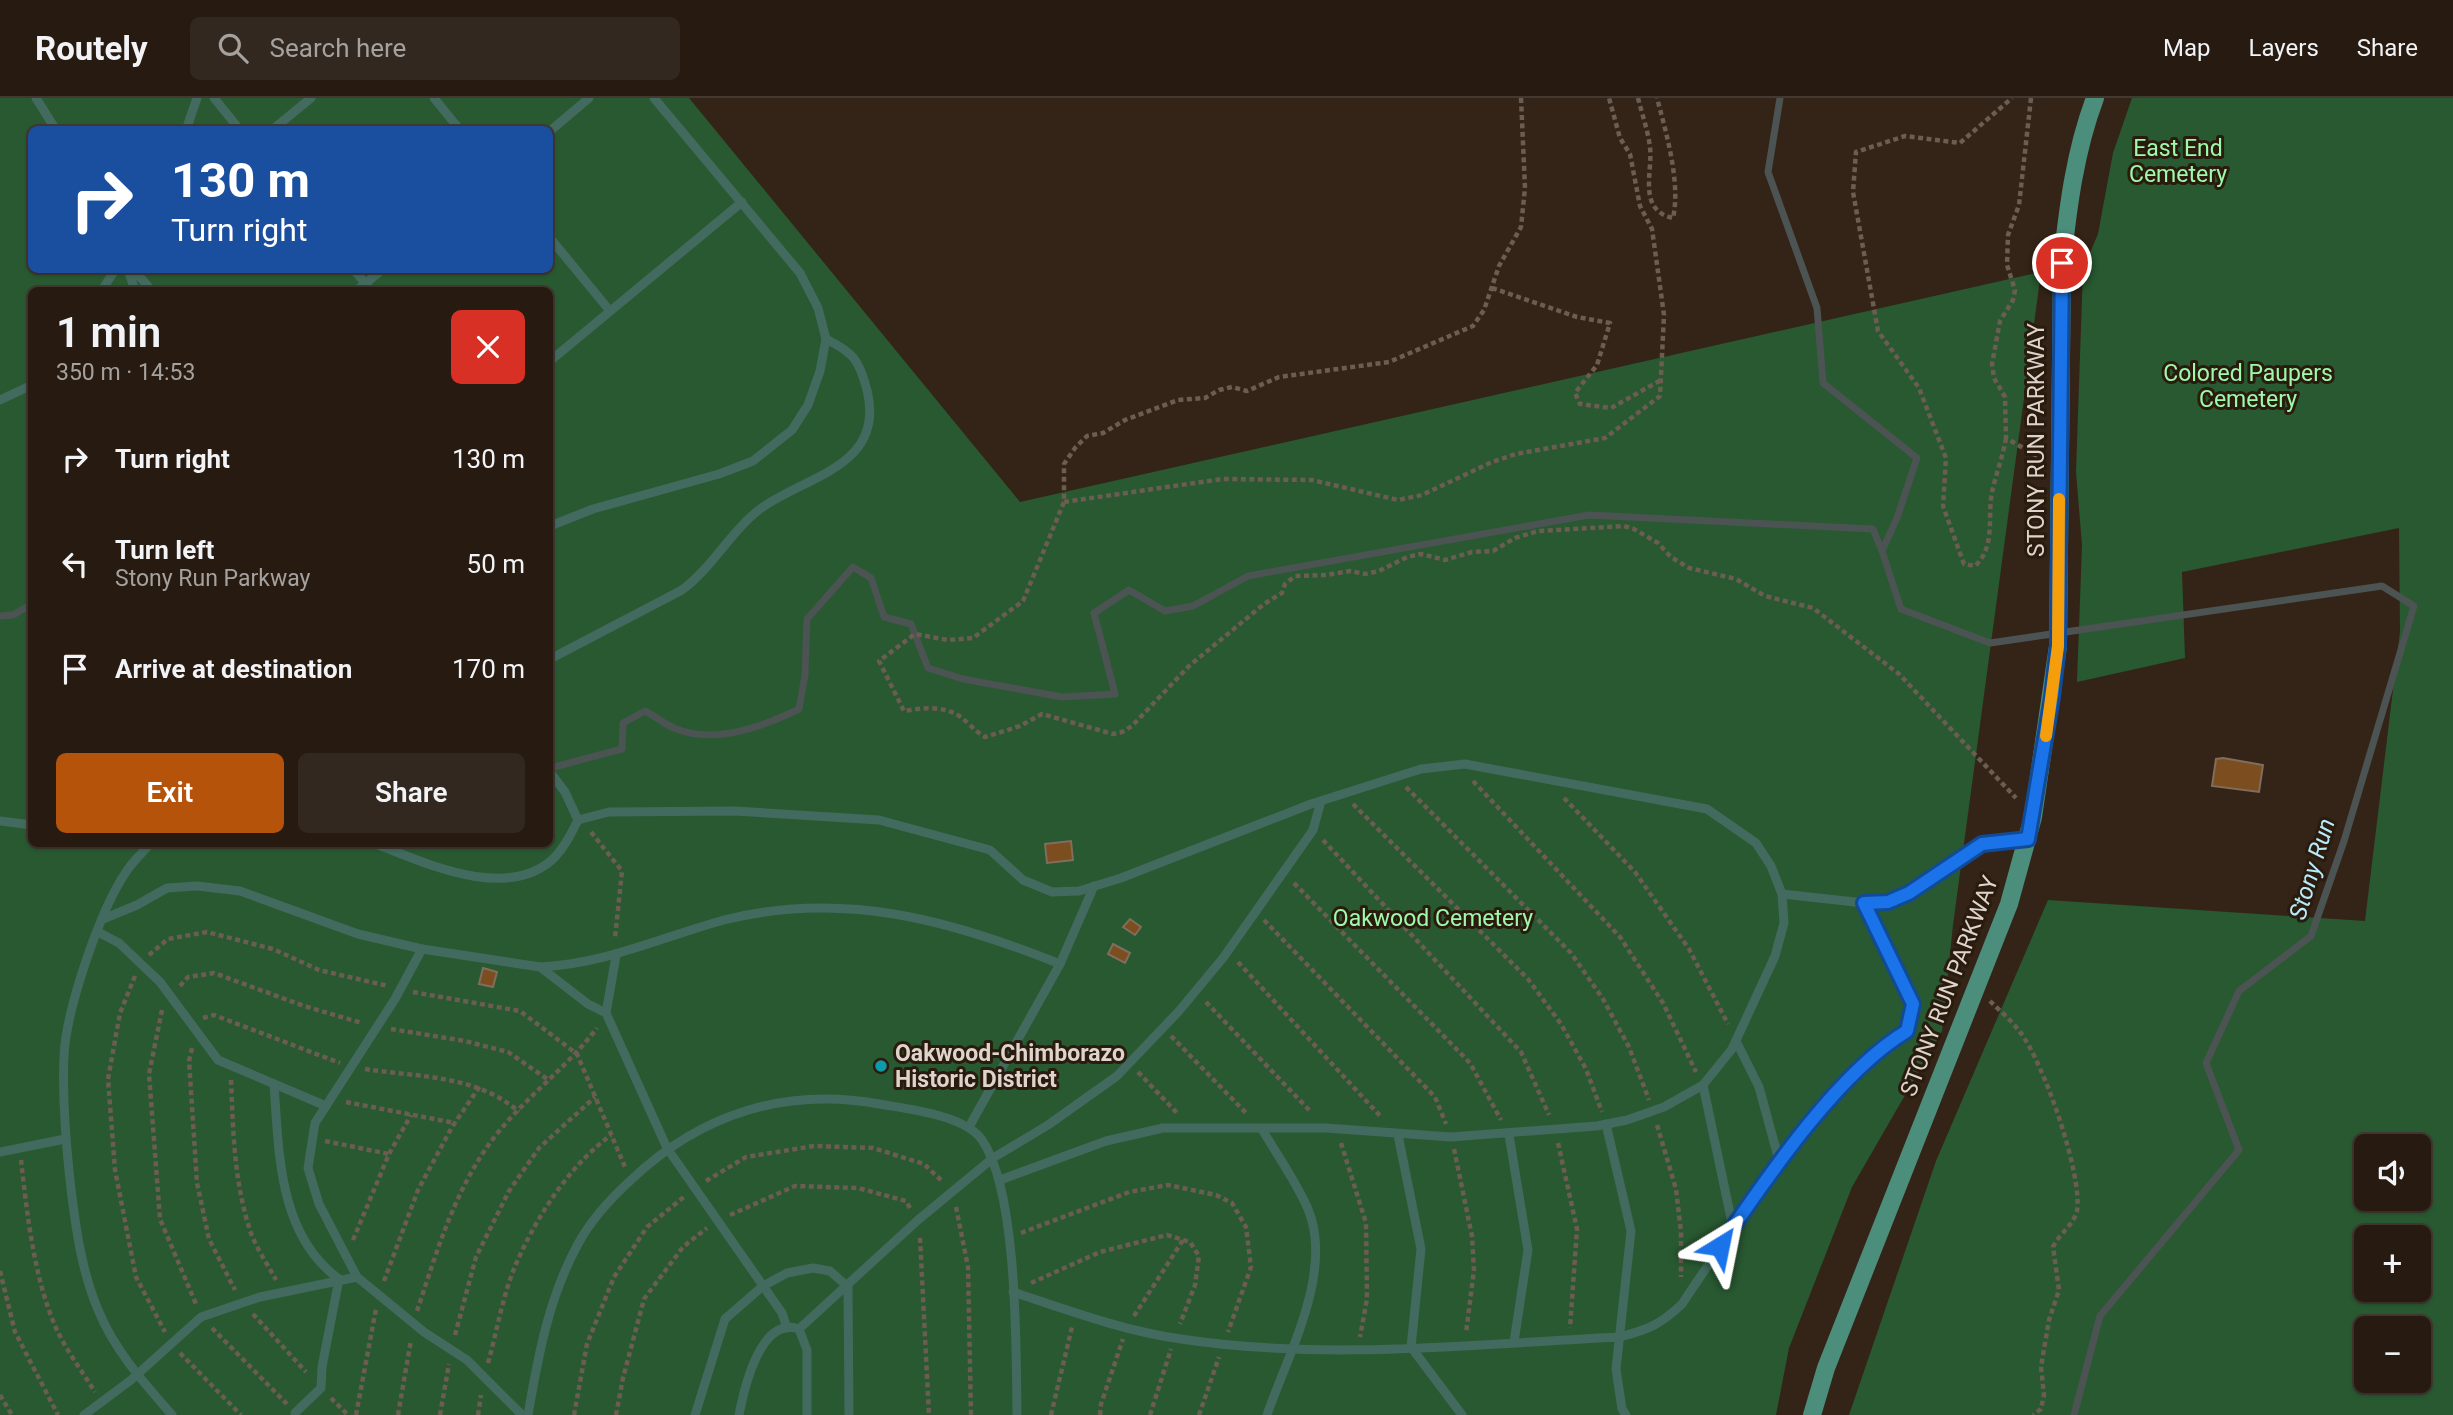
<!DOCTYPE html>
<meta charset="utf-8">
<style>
body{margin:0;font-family:Roboto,sans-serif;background:#33281f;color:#f1f3f6;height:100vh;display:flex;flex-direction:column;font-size:26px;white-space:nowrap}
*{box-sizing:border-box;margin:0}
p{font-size:23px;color:#a4a19f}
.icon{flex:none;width:38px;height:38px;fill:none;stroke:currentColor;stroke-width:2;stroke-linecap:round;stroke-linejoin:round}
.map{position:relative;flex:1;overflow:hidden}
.details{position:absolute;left:28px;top:189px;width:525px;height:560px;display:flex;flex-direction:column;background:#271b11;border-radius:10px;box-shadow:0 2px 5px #0004,0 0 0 2px #433931}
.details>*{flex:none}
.hud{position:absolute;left:28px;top:28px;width:525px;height:147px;border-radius:10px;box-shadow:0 2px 5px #0004,0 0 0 2px #433931;background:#1a4fa0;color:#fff;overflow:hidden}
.buttons{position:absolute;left:2354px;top:1036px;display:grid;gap:14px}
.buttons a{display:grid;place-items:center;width:77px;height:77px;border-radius:10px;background:#271b11;box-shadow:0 2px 5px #0004,0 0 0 2px #433931;font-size:35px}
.pin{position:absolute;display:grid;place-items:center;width:60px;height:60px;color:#fff;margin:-30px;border:4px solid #fff;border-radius:50%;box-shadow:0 2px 7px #0007}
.me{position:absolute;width:77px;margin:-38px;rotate:35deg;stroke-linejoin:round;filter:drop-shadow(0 0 5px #0008)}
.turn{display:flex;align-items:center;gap:24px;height:147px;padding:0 28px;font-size:32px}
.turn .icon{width:91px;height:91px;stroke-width:2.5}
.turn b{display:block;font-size:49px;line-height:60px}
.round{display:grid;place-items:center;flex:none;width:74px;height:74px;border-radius:10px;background:#33281f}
.summary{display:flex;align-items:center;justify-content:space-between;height:119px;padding:0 28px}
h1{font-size:42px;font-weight:600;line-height:52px}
.primary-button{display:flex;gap:14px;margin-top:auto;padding:14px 28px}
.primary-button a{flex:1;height:80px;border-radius:10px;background:#b45309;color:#fff;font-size:28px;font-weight:600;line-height:80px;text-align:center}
.primary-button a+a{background:#33281f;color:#f1f3f6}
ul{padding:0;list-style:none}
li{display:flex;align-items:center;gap:21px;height:105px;padding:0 28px}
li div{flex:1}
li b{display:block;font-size:26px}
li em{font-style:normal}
header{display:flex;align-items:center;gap:42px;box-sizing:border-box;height:98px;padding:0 35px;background:#271b11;border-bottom:2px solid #433931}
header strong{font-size:33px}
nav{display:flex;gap:38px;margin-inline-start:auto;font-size:24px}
.search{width:490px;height:63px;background:#33281f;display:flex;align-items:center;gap:18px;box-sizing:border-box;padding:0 24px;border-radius:10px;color:#a4a19f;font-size:26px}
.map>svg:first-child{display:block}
.green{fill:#285931;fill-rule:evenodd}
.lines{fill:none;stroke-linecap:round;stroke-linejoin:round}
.stream{stroke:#4c5353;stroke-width:7}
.building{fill:#7c4e1f;stroke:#7f6d5d;stroke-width:2}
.path{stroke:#6b5d52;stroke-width:4.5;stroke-dasharray:5 3.5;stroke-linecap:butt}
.lane{stroke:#426a5e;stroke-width:9}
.secondary{stroke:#4c8e7c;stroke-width:18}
.route-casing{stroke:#114b97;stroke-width:18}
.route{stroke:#1a73e8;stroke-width:12}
.slow{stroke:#f59e0b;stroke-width:12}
.culture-dot{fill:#0f9aa8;stroke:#291b0d;stroke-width:2.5}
.labels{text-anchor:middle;stroke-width:6;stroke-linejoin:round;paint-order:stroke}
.park-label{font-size:23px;fill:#9ef9ab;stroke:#291b0d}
.street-label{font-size:23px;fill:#ded4cb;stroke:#291b0d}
.poi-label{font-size:23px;font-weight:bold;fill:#ded4cb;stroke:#291b0d;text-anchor:start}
.water-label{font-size:24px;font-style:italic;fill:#b8eafa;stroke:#291b0d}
</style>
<header>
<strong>Routely</strong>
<div class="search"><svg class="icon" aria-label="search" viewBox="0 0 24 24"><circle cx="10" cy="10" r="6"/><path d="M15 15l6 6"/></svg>Search here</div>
<nav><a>Map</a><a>Layers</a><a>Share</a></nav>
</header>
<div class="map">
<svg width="2453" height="1317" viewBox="0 0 2453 1317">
<rect width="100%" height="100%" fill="#342417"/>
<!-- green -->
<g class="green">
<path d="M0,0h689l331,404 1021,-230 -88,653 -11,106 -90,156 -63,161 -13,67h-1776zM32,32h518v140h-518zM32,192h518v554h-518z"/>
<path d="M2132,0h321v1317h-604l87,-254 112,-261 317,21 35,-289 -1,-104 -217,44 3,86 -108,24 5,-137 -6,-73 7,-203 15,-35 15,-81zM2366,1048h52v53h-52zM2418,1139v53h-52v-53zM2418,1230v53h-52v-53z"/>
</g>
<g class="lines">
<!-- stream -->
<g class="stream">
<path d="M1780,0l-12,74 49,136 6,75 94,75 -20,60 -15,33 19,58 89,34 392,-57 32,20 -70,235 -33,95 -72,55 -33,72 33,87 -139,166 -26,99"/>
<path d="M0,518l13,-1 19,-11"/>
<path d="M550,670l72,-19 1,-26 22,-12c10,5 19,13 29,17 40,17 88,-1 125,-19l6,-34 2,-56 46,-52 18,11 13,39 27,7 17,44 35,11 99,18 53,-3 -21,-81 35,-23 36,21 28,-5 55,-30 341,-61 284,14 9,22"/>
</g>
</g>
<!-- building -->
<g class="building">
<path d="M2223,660l40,7 -4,27 -47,-6 4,-27z"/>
<path d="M1071,743l2,19 -26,3 -2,-19z"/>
<path d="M1130,821l11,8 -6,8 -12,-8z"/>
<path d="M1113,846l17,9 -5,10 -17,-9z"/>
<path d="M483,870l14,4 -4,15 -14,-3z"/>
</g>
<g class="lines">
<!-- path -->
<g class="path">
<path d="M1521,0l4,90 -4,39 -22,39 -15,44 -11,16 -84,36 -110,15 -32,14 -15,-4 -13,3 -14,8 -27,2 -53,20 -22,13 -16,3 -12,12 -11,16v38l-41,99 -50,37 -25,2 -33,-6 -36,27 25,50c15,-3 35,-5 50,2 11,5 20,18 31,24l35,-11 22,-12 71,20 9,-2 10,-6 57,-60 75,-62 18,-11 3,-9 10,-8 32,-1 23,-4 15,3 14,-3 28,-14 14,-3 24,6 27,-8 21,-1 22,-13 23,-7 86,-5 10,3 24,14 13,14 18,11 47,11 29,17 48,12 86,66 117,124"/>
<path d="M1638,0c4,16 10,33 12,49 3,25 -13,63 23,71 8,-35 -7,-86 -16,-120"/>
<path d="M2031,0l-12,107 -11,30 -1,30 8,25 -2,10 -13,21 -8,43 2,14 11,19 1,41 36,21"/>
<path d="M1492,190l85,29 33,6 -13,42 -22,28 5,11 31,4 50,-28"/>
<path d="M2006,340c-3,18 -10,36 -14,54 -5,27 4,54 -17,74l-11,-2 -21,-58 3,-48 -27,-70 -41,-57 -25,-139 3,-40 49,-16 55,7 52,-45"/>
<path d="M1064,404l158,-23 90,1 86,20 24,-5 70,-33 24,-8 89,-16 55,-42 4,-81 -12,-86 -12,-23 -10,-52 -10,-16 -11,-40"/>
<path d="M1473,683l147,156 43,66 33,69"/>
<path d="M1406,689l165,166 32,46 26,48 20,53"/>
<path d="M1564,700l71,74 54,77 39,75"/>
<path d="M1353,706l175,175 33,45 25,45 16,43"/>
<path d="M591,734l31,39 -7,67"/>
<path d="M1323,742l198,212 28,63"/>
<path d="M1294,785l176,180 31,57"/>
<path d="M1264,822l171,177 11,27"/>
<path d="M149,857l19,-16 39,-7 66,17 46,21 69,16"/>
<path d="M1238,864l144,156"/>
<path d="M135,878l-15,37 -12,66 7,91 21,107 29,55"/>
<path d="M180,888l8,-9 26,-4 90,33 58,17"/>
<path d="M413,894l107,19 57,43 48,113"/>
<path d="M1990,903c10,10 22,20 30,31 23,29 63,143 57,179 -3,13 -18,23 -24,36l6,43 -10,30 -8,47 3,28 -3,14 -8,6"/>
<path d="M1206,904l105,110"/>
<path d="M162,912l-13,64 11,145 36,85"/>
<path d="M203,920l11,-3 126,48"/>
<path d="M391,931l74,12 43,11 42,29"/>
<path d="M1171,938l75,77"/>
<path d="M192,950l-3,13 8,122 12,56 26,51"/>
<path d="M365,971c52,8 113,6 154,43"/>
<path d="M1138,974l40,42"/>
<path d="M231,982c2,49 3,100 18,147 5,18 18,36 27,53"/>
<path d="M346,1004l109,21"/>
<path d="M1657,1027l19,64 5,43v45"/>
<path d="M325,1043l64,13"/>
<path d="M1341,1045l25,80 1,76 -7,38"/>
<path d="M1558,1045l19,86 -7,99"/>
<path d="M1454,1051l18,87 2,34 -8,63"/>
<path d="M21,1062c6,54 13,118 35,168 10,22 26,43 39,64"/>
<path d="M706,1083l40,-24 68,-11 59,2 51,16 19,18"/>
<path d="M956,1109l12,60 3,148"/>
<path d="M730,1117l65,-29 63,2 48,13 5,9"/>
<path d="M1021,1135l108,-41 39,-7 48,10 16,8 14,24 5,40 -23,65"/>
<path d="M920,1140l9,177"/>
<path d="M353,1142l36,-86 22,-39"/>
<path d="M0,1173l15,61 43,83"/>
<path d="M384,1183l34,-91 34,-63 28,-41"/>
<path d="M1031,1185l69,-31 67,-17 23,7 9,14 -4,29 -15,39"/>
<path d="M417,1213c21,-63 40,-129 83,-181 30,-36 68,-64 97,-102"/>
<path d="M253,1216l53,58"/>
<path d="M1134,1218l49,-76"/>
<path d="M212,1230l75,76"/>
<path d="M455,1237l21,-78 33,-66 30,-43 56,-51"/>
<path d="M180,1255l61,62"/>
<path d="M488,1265c9,-32 15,-69 28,-99 21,-48 53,-98 95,-129"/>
<path d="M0,1297l12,20"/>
<path d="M331,1300l17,17"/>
<path d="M356,1317l20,-106"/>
<path d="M398,1317l13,-75"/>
<path d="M440,1317l9,-51"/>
<path d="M478,1317l3,-20"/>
<path d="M574,1317l13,-71 27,-67 33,-50 38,-31"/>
<path d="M616,1317l7,-37 21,-79 39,-52 24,-19"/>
<path d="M1051,1317l21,-88"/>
<path d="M1100,1317l1,-11 22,-65"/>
<path d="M1150,1317l21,-66"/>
<path d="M1199,1317l20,-58"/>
</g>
<!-- lane -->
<g class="lane">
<path d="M36,0l20,32"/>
<path d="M214,0l26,32"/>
<path d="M434,0l26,32"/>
<path d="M186,32l11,-32"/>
<path d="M272,32l39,-32"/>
<path d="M550,33l39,-33"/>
<path d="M550,140l60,73"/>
<path d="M128,172l7,20"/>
<path d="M134,172l17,20"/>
<path d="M354,172l17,20"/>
<path d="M102,192l13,-20"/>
<path d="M357,192l25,-20"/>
<path d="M550,263l192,-159"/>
<path d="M0,302l32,-15"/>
<path d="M550,428l43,-17 126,-35 34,-13 39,-31 16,-25 12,-34 6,-32 -8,-31 -18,-35 -146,-175"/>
<path d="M550,561l132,-69c31,-23 48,-58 78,-81 45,-33 126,-42 107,-119 -8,-30 -13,-37 -41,-51"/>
<path d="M578,722l31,-8 126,-1 144,9 111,30 33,30 29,12 27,-1 42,-13 190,-74 110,-35 44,-5 242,45 49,34 15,23 11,28 2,29 -9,33 -43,93 -29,36 -39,22 -37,13 -30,6 -146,11 -125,-9h-163l-57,13 -106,39"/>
<path d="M0,723l32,4"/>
<path d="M150,746c-8,9 -18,18 -24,28 -26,38 -60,138 -62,184 -2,45 2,89 7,133 5,41 11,84 28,123 16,39 46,72 73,103"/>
<path d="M376,746c49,19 133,59 179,13 10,-11 16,-23 23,-37l-13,-28 -15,-20"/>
<path d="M1782,796l82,9 24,-1 21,-9 73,-49 46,-5"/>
<path d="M103,821l34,-14 30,-17 30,-2 43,5 118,43 64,15 -27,50 -80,124 -7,45 11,36 38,73"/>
<path d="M98,834l21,11 41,39 58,78 108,46"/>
<path d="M422,851l118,18 48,37 18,9 61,135 115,165 5,15"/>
<path d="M540,869c65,-3 122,-30 184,-47 119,-30 226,0 336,44"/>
<path d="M606,915l10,-57"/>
<path d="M1736,943l23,46 21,77"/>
<path d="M274,986c5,68 4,151 65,195l-17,88 -1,21 -26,25"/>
<path d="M1703,987l30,143"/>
<path d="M1606,1026l25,107 -15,138 6,40 4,6"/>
<path d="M969,1029l91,-163 34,-78"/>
<path d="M1262,1031c15,26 34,52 46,80 26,63 -20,145 -41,206"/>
<path d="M1398,1037l23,114 -10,98 51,68"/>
<path d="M1509,1037l19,115 -14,92"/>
<path d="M0,1054l65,-13"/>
<path d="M1013,1194c54,18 111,39 168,47 145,22 294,5 439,-2 29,-8 40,-12 62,-33 31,-47 63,-92 96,-137 37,-50 75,-104 129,-136l6,-27 -49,-101"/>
<path d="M799,1231l119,-109 75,-62 55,-33 69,-49 62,-65 44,-53 90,-128 8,-29"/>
<path d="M84,1317l47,-35 70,-63 59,-20 97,-20 67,55 43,28 55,55"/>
<path d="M528,1317c10,-59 21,-118 50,-171 14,-26 33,-46 54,-65 69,-65 153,-92 247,-75 29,5 86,11 103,36 36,52 34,209 35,275"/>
<path d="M695,1317l30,-96 38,-33 24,-13 26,-5 17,3 18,16 1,128"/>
<path d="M739,1317c5,-26 21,-99 60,-86l8,21v65"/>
</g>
<!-- secondary -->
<path class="secondary" d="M1812,1317l14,-47 183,-464 24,-87 25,-171 4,-383c6,-56 13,-112 33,-165"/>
</g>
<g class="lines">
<!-- route casing -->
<g class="route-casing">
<path id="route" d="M1720,1148c46,-67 118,-174 187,-215l6,-27 -49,-101 24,-1 21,-9 73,-49 46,-5 24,-142 6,-51 4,-383"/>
</g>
<!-- route -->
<use href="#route" class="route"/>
<!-- slow -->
<path class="slow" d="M2046,638l12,-90 1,-147"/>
</g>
<!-- markers -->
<circle class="culture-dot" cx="881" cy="968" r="7"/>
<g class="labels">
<!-- park labels -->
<g class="park-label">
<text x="2178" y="58">East End<tspan x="2178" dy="26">Cemetery</tspan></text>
<text x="2248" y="283">Colored Paupers<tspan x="2248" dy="26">Cemetery</tspan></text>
<text x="1433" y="828">Oakwood Cemetery</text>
</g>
<!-- street labels -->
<g class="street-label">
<text transform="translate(2036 342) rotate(-90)" y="8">STONY RUN PARKWAY</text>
<text transform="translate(1949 888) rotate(-69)" y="8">STONY RUN PARKWAY</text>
</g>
<!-- poi labels -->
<g class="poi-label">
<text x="895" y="963">Oakwood-Chimborazo<tspan x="895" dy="26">Historic District</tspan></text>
</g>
<!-- water labels -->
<g class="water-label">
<text transform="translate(2312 771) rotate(-73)" y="8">Stony Run</text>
</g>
</g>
</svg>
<div class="buttons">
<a><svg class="icon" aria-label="sound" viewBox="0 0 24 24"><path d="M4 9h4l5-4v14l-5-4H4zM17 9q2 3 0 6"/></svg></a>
<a>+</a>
<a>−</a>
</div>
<div class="pin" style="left:2062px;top:165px;background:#d93025"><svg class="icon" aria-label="arrive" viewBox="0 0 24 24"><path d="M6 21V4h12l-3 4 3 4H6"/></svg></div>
<svg class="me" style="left:1720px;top:1148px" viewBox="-20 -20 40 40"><path d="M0-17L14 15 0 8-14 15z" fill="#1a73e8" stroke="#fff" stroke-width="4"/></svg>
<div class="hud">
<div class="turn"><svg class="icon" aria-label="right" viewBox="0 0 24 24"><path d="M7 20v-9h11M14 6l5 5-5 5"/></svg><div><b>130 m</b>Turn right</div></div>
</div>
<section class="details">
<div class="summary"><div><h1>1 min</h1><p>350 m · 14:53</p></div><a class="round" style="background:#d93025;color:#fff"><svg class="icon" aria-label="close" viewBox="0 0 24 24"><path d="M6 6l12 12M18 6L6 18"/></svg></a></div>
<ul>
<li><svg class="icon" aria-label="right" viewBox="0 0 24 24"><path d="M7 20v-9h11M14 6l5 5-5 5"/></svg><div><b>Turn right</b></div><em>130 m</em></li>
<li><svg class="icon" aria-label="left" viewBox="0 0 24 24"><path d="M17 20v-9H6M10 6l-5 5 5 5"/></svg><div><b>Turn left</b><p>Stony Run Parkway</p></div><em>50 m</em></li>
<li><svg class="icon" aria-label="arrive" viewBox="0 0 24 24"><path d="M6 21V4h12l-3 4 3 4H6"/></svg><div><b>Arrive at destination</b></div><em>170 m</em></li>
</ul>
<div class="primary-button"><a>Exit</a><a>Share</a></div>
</section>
</div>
